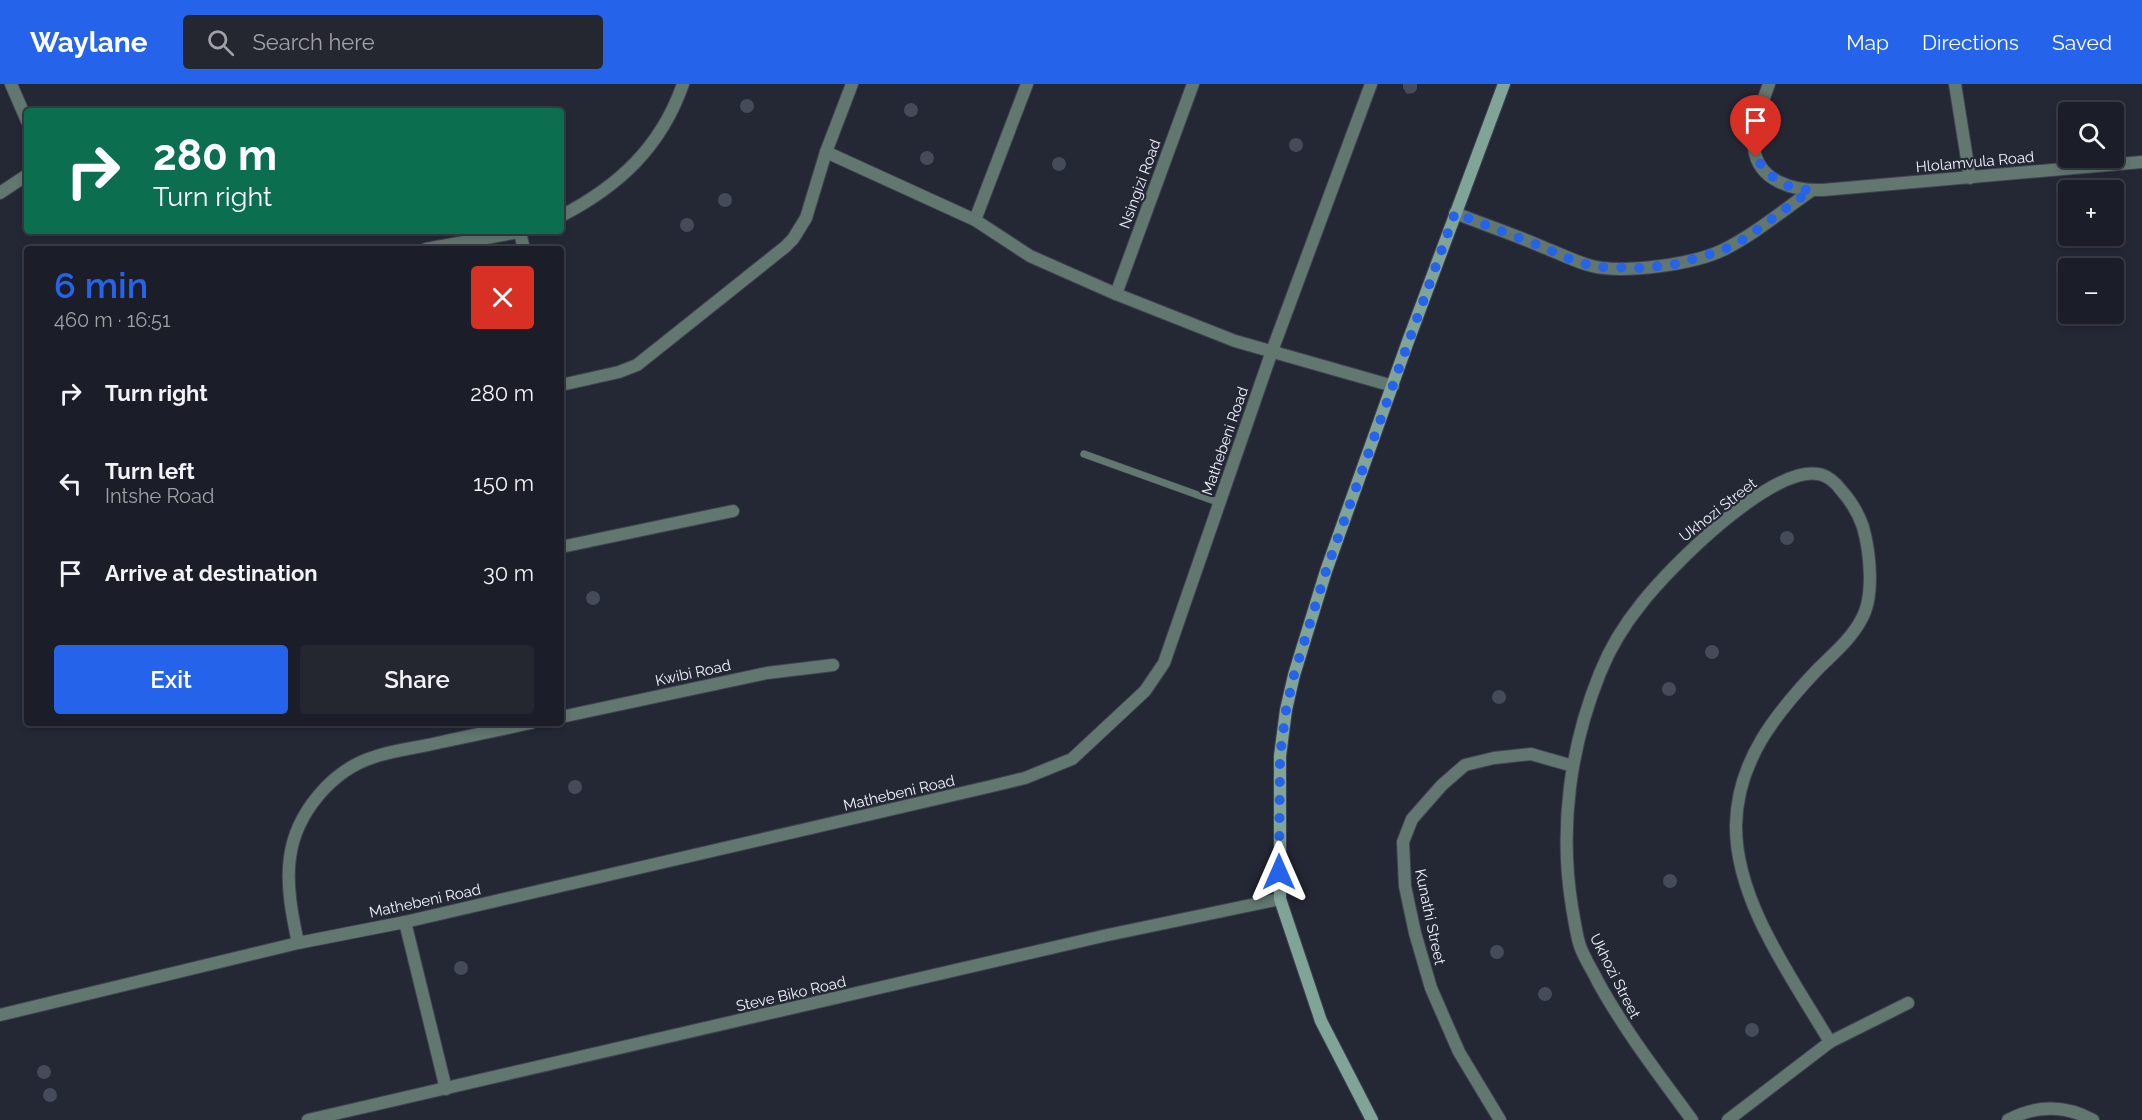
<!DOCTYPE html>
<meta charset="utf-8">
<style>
body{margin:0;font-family:Raleway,sans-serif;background:#242730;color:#f1f3f6;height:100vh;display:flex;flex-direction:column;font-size:22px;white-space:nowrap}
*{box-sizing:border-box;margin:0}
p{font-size:20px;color:#a0a2a8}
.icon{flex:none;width:33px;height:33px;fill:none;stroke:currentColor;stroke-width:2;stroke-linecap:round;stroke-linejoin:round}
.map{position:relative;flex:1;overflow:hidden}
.drawer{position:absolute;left:24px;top:162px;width:540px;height:480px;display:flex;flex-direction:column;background:#1b1e28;border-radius:6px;box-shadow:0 3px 9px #0003,0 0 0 2px #393c45}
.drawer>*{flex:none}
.hud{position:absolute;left:24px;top:24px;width:540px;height:126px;border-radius:6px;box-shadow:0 3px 9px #0003,0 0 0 2px #393c45;background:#0b6e4f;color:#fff;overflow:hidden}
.fabs{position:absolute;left:2058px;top:18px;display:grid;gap:12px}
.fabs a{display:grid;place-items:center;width:66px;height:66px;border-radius:6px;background:#1b1e28;box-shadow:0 3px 9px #0003,0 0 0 2px #393c45;font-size:30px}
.pin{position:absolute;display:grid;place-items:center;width:51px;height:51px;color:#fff;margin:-62px -26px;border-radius:50% 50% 50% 0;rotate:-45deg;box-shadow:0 0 6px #0007}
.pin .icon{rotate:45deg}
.me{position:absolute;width:66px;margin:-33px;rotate:0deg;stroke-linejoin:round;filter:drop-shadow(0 0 4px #0008)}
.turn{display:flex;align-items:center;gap:21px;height:126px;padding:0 30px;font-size:27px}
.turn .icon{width:78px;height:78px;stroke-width:2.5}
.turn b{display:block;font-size:42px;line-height:51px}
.round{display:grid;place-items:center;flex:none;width:63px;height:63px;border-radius:6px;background:#242730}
.summary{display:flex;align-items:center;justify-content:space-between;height:102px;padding:0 30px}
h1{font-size:36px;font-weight:600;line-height:45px;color:#2563eb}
.cta{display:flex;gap:12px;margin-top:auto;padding:12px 30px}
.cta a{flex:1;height:69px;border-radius:6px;background:#2563eb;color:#fff;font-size:24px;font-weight:600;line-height:69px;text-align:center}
.cta a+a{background:#242730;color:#f1f3f6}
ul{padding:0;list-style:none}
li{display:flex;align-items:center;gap:18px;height:90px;padding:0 30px}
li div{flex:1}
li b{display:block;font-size:22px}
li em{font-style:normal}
header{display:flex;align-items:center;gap:36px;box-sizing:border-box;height:84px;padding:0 30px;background:#2563eb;color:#fff}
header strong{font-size:28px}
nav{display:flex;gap:33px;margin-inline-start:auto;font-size:21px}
.search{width:420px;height:54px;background:#242730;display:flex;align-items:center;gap:15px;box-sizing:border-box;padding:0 21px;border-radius:6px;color:#a0a2a8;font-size:22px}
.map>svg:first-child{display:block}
.building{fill:#464b59}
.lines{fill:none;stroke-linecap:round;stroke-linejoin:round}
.lane-casing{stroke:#404451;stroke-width:8}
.street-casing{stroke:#404451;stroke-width:14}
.secondary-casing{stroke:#404451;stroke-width:14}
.lane{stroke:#627770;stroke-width:7}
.street{stroke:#627770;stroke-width:12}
.secondary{stroke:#81a498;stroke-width:12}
.route{stroke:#2563eb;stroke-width:10;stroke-dasharray:0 18}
.labels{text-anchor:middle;stroke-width:4.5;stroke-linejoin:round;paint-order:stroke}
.street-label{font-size:15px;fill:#eff3fb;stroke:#242835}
</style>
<header>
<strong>Waylane</strong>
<div class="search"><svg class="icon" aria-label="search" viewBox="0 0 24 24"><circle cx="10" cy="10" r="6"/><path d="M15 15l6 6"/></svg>Search here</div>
<nav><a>Map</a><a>Directions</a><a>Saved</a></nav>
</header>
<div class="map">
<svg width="2142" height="1036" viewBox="0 0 2142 1036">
<rect width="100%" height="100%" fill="#242835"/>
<!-- building -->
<g class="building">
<path d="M1403,0h14v5l-3,4 -7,1 -4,-6z"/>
<circle cx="747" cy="22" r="7"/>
<circle cx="911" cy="26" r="7"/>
<circle cx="1296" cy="61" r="7"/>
<circle cx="927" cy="74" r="7"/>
<circle cx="1059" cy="80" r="7"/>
<circle cx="725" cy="116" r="7"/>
<circle cx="687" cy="141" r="7"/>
<circle cx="1787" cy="454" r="7"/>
<circle cx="593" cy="514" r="7"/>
<circle cx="1712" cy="568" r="7"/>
<circle cx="1669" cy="605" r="7"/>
<circle cx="1499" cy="613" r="7"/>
<circle cx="575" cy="703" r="7"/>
<circle cx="1670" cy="797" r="7"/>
<circle cx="1497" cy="868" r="7"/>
<circle cx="461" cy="884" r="7"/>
<circle cx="1545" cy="910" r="7"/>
<circle cx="1752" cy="946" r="7"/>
<circle cx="44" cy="988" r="7"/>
<circle cx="50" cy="1011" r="7"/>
</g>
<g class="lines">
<!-- lane casing -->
<g class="lane-casing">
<path id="lane" d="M1084,370l136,49"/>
</g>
<!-- street casing -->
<g class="street-casing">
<g id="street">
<path d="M11,0l16,37"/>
<path d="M1769,0c-7,20 -17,42 -15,64 4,34 41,43 69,42l319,-28"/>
<path d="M1955,0l15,94"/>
<path d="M826,68l149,68 55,36 86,38 119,47 158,45"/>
<path d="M0,109l27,-18"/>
<path d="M1455,129c30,12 61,22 90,35 16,6 31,14 47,18 32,8 102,-2 131,-16 32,-16 59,-39 88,-59"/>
<path d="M561,132c58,-30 100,-69 122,-132"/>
<path d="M975,136l52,-136"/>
<path d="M520,149l4,16"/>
<path d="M426,165l98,-18"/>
<path d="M1116,210l77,-210"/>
<path d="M561,301l58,-13 18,-7 148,-118 8,-8 13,-21 20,-66 26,-68"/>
<path d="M561,463l172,-36"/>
<path d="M561,633l206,-44 66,-8"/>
<path d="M405,838l41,167"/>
<path d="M298,859c-6,-28 -12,-58 -8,-86 6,-44 42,-87 84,-100 20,-7 42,-9 63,-14 31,-7 62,-13 94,-20"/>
<path d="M0,931l298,-72 107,-21 587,-136 33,-8 47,-19 73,-68 19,-28 108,-312 99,-267"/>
<path d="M308,1036l795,-184 177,-37"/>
<path d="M1500,1036l-41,-68 -28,-64 -16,-55 -10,-47 -2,-44 9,-23 30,-34 23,-20 29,-7 37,-4 42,12"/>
<path d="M1692,1036c-33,-45 -67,-89 -94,-138 -6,-13 -15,-25 -19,-39 -3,-11 -5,-24 -7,-36 -13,-79 -2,-160 28,-234 10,-25 24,-48 41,-69 28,-36 129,-138 177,-130 9,1 18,9 23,16 9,10 18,25 22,37 7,25 12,70 -2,93 -10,19 -28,34 -43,49 -42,44 -81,92 -82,156 -1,76 57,154 94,217"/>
<path d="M1728,1036l102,-78 78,-39"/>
<path d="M2008,1036c28,-15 57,-15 85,0"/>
</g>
</g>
<!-- secondary casing -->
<g class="secondary-casing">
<path id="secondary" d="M1372,1036l-51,-99 -41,-122v-143l6,-46 8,-35 32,-104 81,-227 97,-260"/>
</g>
<!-- lane -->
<use href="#lane" class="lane"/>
<!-- street -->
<use href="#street" class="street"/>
<!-- secondary -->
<use href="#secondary" class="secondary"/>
</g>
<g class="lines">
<!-- route -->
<path class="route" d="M1279,788l1,-116 6,-46 8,-35 32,-104 129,-358 90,35 27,12 24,7 48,1 32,-4 45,-13 25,-13 65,-48c-26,-1 -42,-12 -55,-33"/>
</g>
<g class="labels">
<!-- street labels -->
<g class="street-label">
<text transform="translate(1975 78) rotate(-5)" y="5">Hlolamvula Road</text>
<text transform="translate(1140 100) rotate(-70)" y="5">Nsingizi Road</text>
<text transform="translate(1225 357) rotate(-71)" y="5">Mathebeni Road</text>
<text transform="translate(1718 426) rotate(-38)" y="5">Ukhozi Street</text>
<text transform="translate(693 589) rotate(-12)" y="5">Kwibi Road</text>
<text transform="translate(899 709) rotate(-13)" y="5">Mathebeni Road</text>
<text transform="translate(425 817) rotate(-12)" y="5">Mathebeni Road</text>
<text transform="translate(1430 833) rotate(78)" y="5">Kunathi Street</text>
<text transform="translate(1615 892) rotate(63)" y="5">Ukhozi Street</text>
<text transform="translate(791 910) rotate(-13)" y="5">Steve Biko Road</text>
</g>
</g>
</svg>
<div class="fabs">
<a><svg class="icon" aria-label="search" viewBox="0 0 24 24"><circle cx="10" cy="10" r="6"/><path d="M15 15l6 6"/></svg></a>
<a>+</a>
<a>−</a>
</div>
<div class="pin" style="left:1756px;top:73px;background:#d93025"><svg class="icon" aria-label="arrive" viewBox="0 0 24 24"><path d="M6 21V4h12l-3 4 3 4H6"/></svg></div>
<svg class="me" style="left:1279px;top:788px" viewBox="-20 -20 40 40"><path d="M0-17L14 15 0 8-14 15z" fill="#2563eb" stroke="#fff" stroke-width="4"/></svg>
<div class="hud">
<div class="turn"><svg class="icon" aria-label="right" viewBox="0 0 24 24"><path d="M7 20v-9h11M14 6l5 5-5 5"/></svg><div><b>280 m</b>Turn right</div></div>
</div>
<section class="drawer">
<div class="summary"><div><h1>6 min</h1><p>460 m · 16:51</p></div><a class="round" style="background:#d93025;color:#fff"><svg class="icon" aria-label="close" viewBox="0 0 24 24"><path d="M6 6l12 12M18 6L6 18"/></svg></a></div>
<ul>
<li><svg class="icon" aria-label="right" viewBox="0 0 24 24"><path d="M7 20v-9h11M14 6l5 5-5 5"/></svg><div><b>Turn right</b></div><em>280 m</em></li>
<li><svg class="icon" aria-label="left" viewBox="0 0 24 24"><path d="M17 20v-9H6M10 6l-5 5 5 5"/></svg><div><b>Turn left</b><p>Intshe Road</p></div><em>150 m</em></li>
<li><svg class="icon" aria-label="arrive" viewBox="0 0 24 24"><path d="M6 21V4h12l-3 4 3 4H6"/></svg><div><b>Arrive at destination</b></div><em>30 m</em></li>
</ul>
<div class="cta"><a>Exit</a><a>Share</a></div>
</section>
</div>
